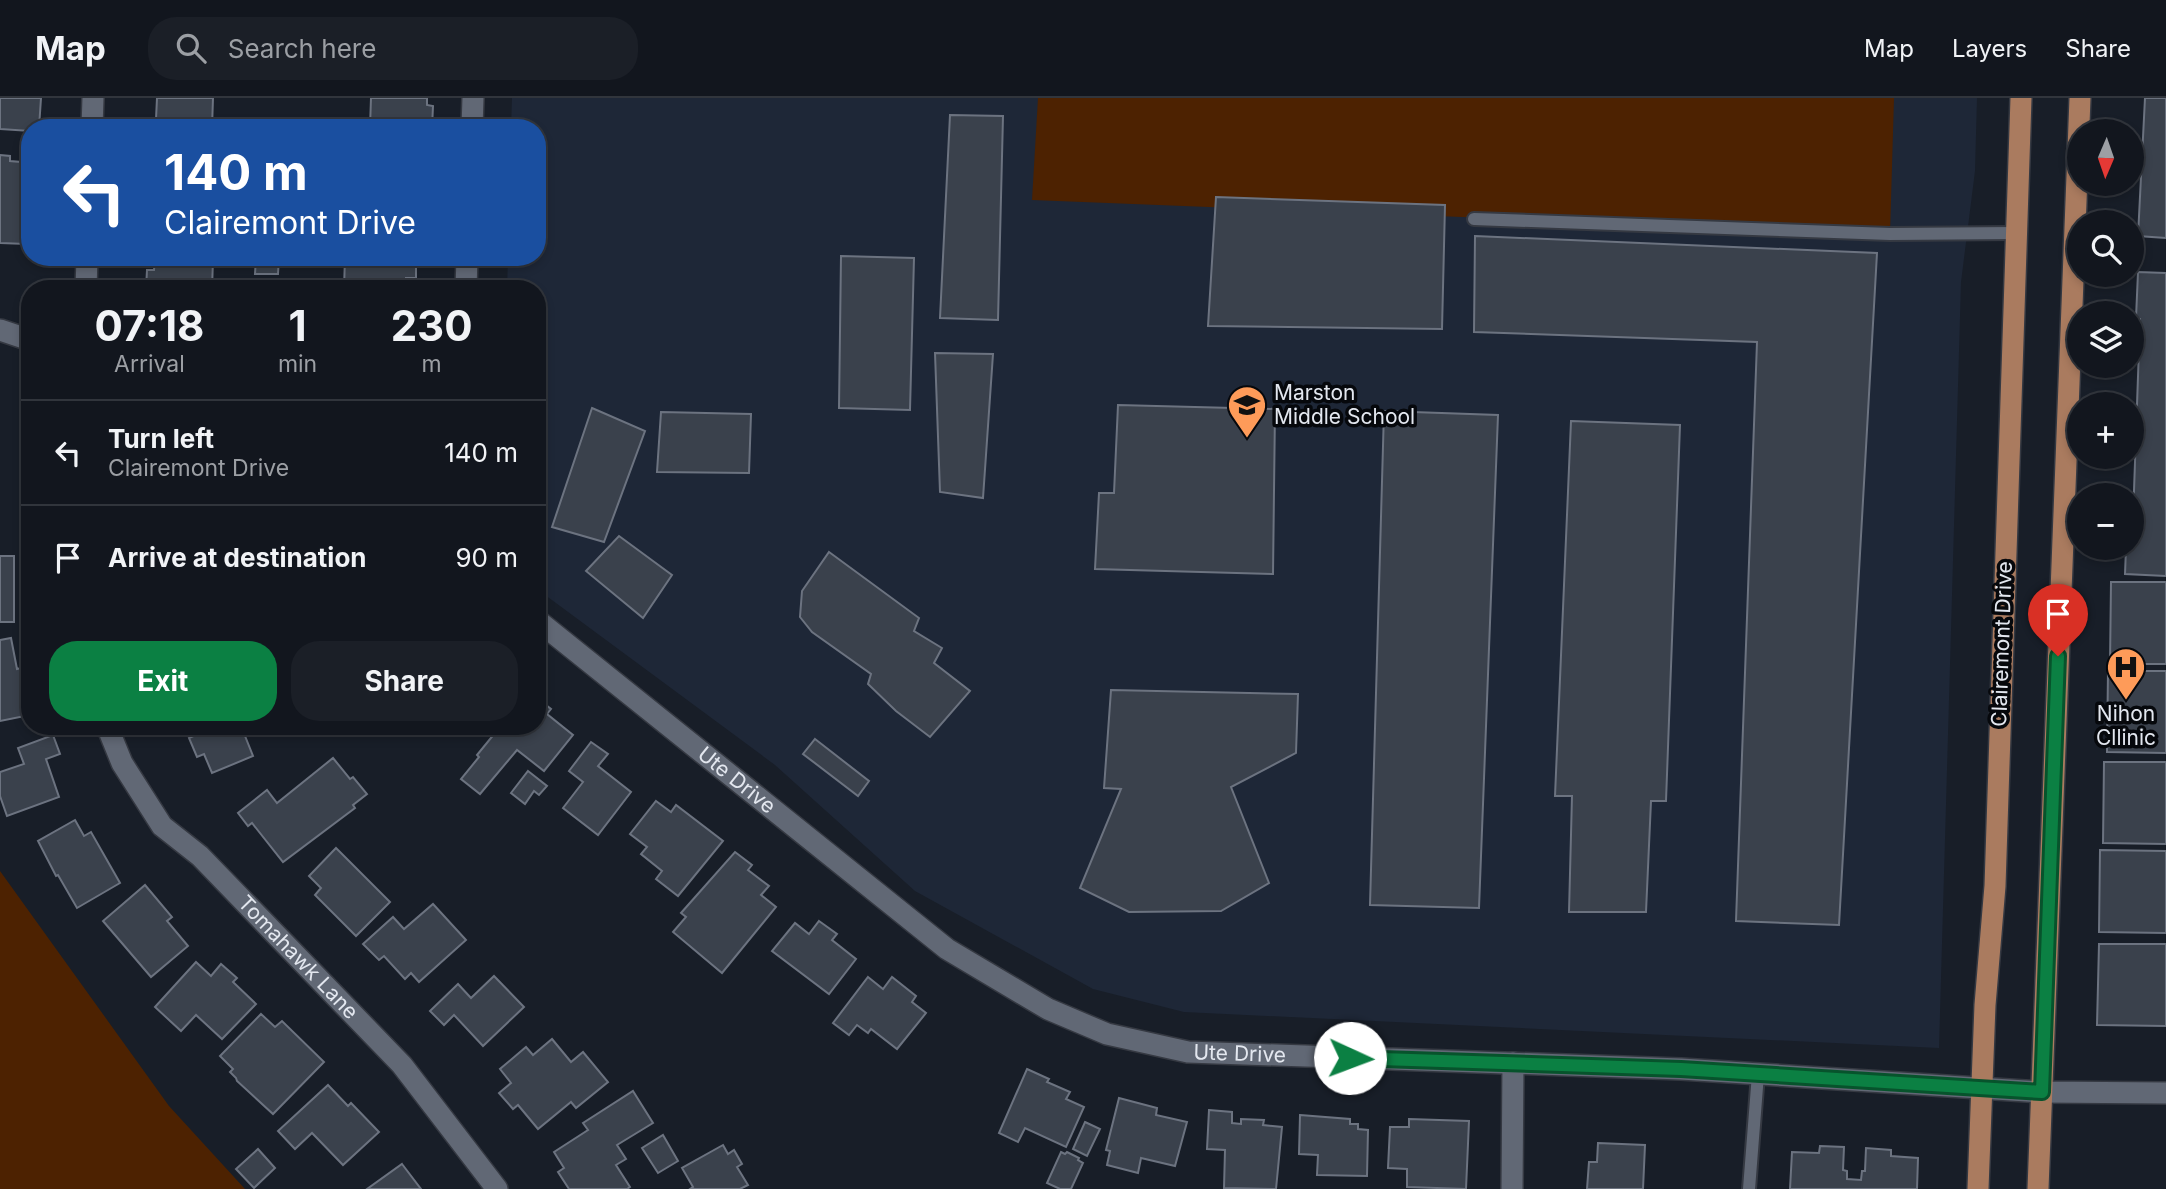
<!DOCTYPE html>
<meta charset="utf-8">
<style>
body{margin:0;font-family:Inter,sans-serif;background:#1b1f27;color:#f1f3f6;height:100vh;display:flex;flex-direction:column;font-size:26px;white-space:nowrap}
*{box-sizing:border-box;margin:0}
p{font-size:23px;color:#9c9fa4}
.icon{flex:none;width:38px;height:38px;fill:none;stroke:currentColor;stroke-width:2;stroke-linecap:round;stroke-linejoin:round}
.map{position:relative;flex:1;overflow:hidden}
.side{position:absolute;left:21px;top:182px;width:525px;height:455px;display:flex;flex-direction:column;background:#12161e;border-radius:28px;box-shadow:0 4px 10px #0003,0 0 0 2px #31353c}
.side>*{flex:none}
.hud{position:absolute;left:21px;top:21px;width:525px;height:147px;border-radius:28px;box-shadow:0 4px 10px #0003,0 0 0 2px #31353c;background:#1a4fa0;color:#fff;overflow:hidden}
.needle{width:46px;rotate:182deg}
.buttons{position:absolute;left:2067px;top:21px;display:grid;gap:14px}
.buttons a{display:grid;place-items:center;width:77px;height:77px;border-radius:50%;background:#12161e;box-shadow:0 4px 10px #0003,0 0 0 2px #31353c;font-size:35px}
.pin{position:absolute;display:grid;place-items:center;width:60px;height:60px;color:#fff;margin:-72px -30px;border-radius:50% 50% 50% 0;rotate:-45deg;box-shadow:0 0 7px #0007}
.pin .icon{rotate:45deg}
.me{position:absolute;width:77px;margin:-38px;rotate:92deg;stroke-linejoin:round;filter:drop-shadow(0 0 5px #0008)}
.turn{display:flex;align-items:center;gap:24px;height:147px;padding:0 28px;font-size:32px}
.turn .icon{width:91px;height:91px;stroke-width:2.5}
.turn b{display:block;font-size:49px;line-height:60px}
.eta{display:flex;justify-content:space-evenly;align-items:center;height:119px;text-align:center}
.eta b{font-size:42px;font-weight:700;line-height:49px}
.action{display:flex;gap:14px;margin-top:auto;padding:14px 28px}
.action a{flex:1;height:80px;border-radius:28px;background:#0b8043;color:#fff;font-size:28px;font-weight:700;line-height:80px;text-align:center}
.action a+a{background:#1b1f27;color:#f1f3f6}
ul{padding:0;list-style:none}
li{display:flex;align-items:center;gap:21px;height:105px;padding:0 28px;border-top:2px solid #31353c}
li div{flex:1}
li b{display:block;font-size:26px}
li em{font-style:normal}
header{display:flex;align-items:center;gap:42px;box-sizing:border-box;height:98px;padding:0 35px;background:#12161e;border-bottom:2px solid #31353c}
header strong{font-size:33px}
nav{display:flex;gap:38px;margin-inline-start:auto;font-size:24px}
.search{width:490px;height:63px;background:#1b1f27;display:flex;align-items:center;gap:18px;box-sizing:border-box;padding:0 24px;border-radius:28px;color:#9c9fa4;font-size:26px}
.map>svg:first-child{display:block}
.built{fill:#1e2737}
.green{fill:#4d2201}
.building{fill:#3a414c;stroke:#6c7380;stroke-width:2}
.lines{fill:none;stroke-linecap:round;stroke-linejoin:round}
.lane-casing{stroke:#353942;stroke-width:16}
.street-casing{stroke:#353942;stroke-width:24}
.secondary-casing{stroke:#353942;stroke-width:24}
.primary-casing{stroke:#353942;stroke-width:24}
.lane{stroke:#616875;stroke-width:12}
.street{stroke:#616875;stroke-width:21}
.secondary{stroke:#616875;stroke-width:21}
.primary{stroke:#aa7b5f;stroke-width:21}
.route-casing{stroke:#07532c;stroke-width:18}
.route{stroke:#0b8043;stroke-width:12}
.labels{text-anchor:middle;stroke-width:7;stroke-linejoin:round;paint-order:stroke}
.poi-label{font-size:21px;fill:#e3e7ef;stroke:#06080c;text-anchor:start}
.street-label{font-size:21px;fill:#e3e7ef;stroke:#06080c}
</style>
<header>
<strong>Map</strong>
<div class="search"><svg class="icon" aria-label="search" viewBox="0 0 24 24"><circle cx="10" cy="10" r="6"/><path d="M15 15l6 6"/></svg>Search here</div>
<nav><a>Map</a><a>Layers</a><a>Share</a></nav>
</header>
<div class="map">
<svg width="2166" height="1091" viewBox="0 0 2166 1091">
<rect width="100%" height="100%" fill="#181e28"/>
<!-- built -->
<path class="built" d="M512,0h1465l-2,73 -14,111 -22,766 -755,-36 -91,-23 -178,-98 -140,-126 -238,-176v-300h-30l1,-32h29v-129h-26z"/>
<!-- green -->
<g class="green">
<path d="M1038,0h856l-4,136 -858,-34z"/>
<path d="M0,773l169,235 76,83h-245z"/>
</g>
<!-- building -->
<g class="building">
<path d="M0,0h41l-2,30h-9v3l-30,-2z"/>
<path d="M157,0h56l-1,30h-47v-2h-3v-7h-6z"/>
<path d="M371,0h56v7l6,1 -1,22 -62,-1z"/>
<path d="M2145,0h21v140l-28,-2z"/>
<path d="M950,17l53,1 -5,204 -58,-2z"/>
<path d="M0,57l10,1v5l11,1 -1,34h10v32h-3l-1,16 -26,-1z"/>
<path d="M1216,99l229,8 -3,124 -234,-3z"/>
<path d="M1475,138l402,17 -38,672 -103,-4 21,-579 -283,-10z"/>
<path d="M841,158l73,2 -4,152 -71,-2z"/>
<path d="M155,159h41v2l17,1 -1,29h-66l1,-19h7z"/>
<path d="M256,159h23l-1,17h-23z"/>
<path d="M345,159h71v21h-10v11h-62z"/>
<path d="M2138,174l28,1v303l-41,-2 1,-26h6l8,-229 -4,-1z"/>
<path d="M935,255l58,1 -10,144 -43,-6z"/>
<path d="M1118,307l157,4 -2,165 -178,-5 4,-76h15z"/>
<path d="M592,310l53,23 -41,111 -52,-15z"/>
<path d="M1384,313l114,4 -19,493 -109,-3z"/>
<path d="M661,314l90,2 -2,59 -92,-1z"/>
<path d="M1571,323l109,4 -14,376h-15l-5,111h-77l3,-116h-17z"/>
<path d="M619,438l53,39 -29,43 -57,-47z"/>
<path d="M829,454l90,66 -5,13 28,17 -8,15 36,28 -40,46 -34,-26 -28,-27 3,-10 -59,-42 -12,-15 2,-26z"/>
<rect x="0" y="458" width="14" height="66"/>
<path d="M2111,484h55v82h-56z"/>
<path d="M11,540l6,31 13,-3v49l-30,6v-81z"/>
<path d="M2108,573h58v82l-59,-1z"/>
<path d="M1111,592l187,4 -2,59 -65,34 38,96 -48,28 -92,1 -49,-24 41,-99 -17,-1z"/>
<path d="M537,600l14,11 -4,5 26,21 -29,36 -27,-21 -37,44 -19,-15 18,-22 -2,-2 18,-22 -7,-6 49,-1z"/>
<path d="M201,628h40l12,30 -41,17 -8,-19 -7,3 -8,-19 14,-6z"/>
<path d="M53,637l7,19 -14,5 13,38 -52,19 -7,-20v-24l24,-8 -6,-16z"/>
<path d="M815,641l54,42 -11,15 -55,-42z"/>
<path d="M591,644l17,12 -10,12 33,26 -33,43 -35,-27 20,-26 -14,-11z"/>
<path d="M333,660l17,21 3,-2 14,17 -14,11 2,3 -72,54 -31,-39 -4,3 -10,-13 29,-23 10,13z"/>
<path d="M2104,664h62v82l-63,-1z"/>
<path d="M528,673l19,15 -8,9 -5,-4 -9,13 -14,-11z"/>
<path d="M656,703l15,11 5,-7 47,36 -45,55 -22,-17 6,-8 -21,-17 6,-7 -17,-13z"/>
<path d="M75,722l9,16 7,-4 29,51 -43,25 -19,-33 -2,1 -18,-35z"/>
<path d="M336,750l54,54 -34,34 -41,-41 6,-7 -12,-12z"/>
<path d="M2100,752l66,1v82l-67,-1z"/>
<path d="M735,754l17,13 -4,5 21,16 -8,9 15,12 -54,66 -49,-41 13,-15 -5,-4z"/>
<path d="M145,787l27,32 -5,4 21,25 -37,31 -48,-56z"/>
<path d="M433,806l33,36 -47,42 -8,-9 -6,6 -21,-23 -5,4 -16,-16 30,-27 11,12z"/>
<path d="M819,823l18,13 -5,6 24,19 -27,35 -57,-43 23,-28 14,11z"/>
<path d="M2099,846h67v82l-69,-1z"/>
<path d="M196,864l15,14 10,-12 16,14 -4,4 23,22 -34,35 -26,-24 -15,16 -26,-24z"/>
<path d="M494,878l30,31 -41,39 -29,-31 -10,10 -14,-14 28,-27 13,14z"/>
<path d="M868,879l15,12 9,-12 24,19 -4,6 14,11 -29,36 -26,-20 -3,4 -11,-8 -8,10 -16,-12z"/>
<path d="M261,916l14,13 7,-6 42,41 -51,52 -36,-33 -1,-3 -6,-6 3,-3 -13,-13z"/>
<path d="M552,941l19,23 12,-10 25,30 -32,26 -5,-6 -33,27 -20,-24 -5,4 -14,-16 12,-10 -11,-14 26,-22 7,8z"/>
<path d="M1027,971l22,10 -2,3 23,10 -4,7 18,8 -18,40 -41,-19 -7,14 -19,-9z"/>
<path d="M328,987l20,21 3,-3 28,29 -36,33 -31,-32 -17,16 -17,-18z"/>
<path d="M633,993l20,32 -36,22 9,14 -10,6 14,22 -3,2h-58l-11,-17 6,-4 -10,-16 34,-22 -5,-7z"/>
<path d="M1119,1000l38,10 -1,7 31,7 -12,44 -34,-8 -3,15 -31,-8 3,-14 -4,-1z"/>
<path d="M1209,1012l23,2v11l9,1v-5l23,1 -1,5 19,2 -6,62 -52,-1 1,-38 -18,-1z"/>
<path d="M1300,1017l50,4v5h8v5l10,1 -1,46 -50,-1 1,-20 -19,-1z"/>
<path d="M1409,1021l60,2 -3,68 -59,-2v-18l-19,-1 2,-41h19z"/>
<path d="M1085,1024l15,7 -13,27 -14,-7z"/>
<path d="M663,1037l15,26 -20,12 -16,-25z"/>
<path d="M1598,1045l47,2 -2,44h-56l2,-27h8z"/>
<path d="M723,1047l5,9 6,-4 8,14 -5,3 11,18 -8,4h-50l3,-2 -11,-19z"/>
<path d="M1820,1048l24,1 -1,23 4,1v8l14,1 1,-9h3l1,-23 25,2v6l27,2 -1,31h-127l2,-37 27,1z"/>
<path d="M258,1051l17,19 -21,20 -18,-19z"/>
<path d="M1061,1054l4,2 2,-2 12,6 -1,2 5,3 -12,26h-11l-13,-6z"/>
<path d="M402,1066l19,25h-54z"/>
</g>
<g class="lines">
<!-- lane casing -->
<g class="lane-casing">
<g id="lane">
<path d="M1474,121l416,15 125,-1"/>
<path d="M1749,1091l9,-115"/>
</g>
</g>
<!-- street casing -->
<g class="street-casing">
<g id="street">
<path d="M92,30l1,-30"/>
<path d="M472,30l1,-30"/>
<path d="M86,191l1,-32"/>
<path d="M466,191l1,-32"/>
<path id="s1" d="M107,628l15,37 40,63 38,30 202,209 95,124"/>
<path d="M1512,1091l1,-126"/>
</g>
</g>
<!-- secondary casing -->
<g class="secondary-casing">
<g id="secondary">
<path d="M0,232l30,10"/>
<path id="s2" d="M537,522l410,329 101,60 59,25 81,18 493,17 361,23 124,1"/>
</g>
</g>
<!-- primary casing -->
<g class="primary-casing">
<g id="primary">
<path d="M1978,1091l7,-184 10,-119 26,-788"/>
<path d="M2038,1091l42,-1091"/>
</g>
</g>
<!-- lane -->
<use href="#lane" class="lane"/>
<!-- street -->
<use href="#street" class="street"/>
<!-- secondary -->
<use href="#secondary" class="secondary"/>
<!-- primary -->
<use href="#primary" class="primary"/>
</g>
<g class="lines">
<!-- route casing -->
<g class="route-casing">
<path id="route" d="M1350,960l331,11 361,23 16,-436"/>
</g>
<!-- route -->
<use href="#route" class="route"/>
</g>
<!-- icons -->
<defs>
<g id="school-pin" transform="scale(2.0125)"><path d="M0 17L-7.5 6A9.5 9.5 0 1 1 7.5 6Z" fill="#fe9b59" stroke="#06080c"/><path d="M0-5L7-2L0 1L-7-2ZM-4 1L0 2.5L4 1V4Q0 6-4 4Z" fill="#111"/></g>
<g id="hospital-pin" transform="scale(2.0125)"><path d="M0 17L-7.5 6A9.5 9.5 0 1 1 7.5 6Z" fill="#fe9b59" stroke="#06080c"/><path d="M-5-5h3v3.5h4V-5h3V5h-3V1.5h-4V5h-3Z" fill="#111"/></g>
</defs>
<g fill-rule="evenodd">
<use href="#school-pin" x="1247" y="307"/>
<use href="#hospital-pin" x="2126" y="569"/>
</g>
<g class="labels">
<!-- poi labels -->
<g class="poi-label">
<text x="1274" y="302">Marston<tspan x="1274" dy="24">Middle School</tspan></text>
<text x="2126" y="623" text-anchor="middle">Nihon<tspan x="2126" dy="24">Cllinic</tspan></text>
</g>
<!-- street labels -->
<g class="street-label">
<text transform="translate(2002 546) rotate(-88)" y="7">Clairemont Drive</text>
<text dy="7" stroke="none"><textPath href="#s2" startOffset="256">Ute Drive</textPath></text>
<text dy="7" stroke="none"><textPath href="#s1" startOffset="304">Tomahawk Lane</textPath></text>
<text dy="7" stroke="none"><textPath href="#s2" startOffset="842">Ute Drive</textPath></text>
</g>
</g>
</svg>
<div class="buttons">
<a><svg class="needle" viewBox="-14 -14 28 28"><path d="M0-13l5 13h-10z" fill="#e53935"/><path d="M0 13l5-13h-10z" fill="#9c9fa4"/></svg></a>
<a><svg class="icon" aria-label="search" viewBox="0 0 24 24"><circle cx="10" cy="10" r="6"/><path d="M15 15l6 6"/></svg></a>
<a><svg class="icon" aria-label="layers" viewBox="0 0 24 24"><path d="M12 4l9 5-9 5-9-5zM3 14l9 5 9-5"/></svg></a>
<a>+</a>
<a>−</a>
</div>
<div class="pin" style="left:2058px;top:558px;background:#d93025"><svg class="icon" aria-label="arrive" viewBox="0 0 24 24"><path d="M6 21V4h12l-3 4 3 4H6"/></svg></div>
<svg class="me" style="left:1350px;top:960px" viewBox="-20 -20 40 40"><circle r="19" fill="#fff"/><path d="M0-13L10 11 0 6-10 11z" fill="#0b8043"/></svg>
<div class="hud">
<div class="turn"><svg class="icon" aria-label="left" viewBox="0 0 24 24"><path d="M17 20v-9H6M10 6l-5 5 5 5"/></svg><div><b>140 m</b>Clairemont Drive</div></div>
</div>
<section class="side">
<div class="eta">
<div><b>07:18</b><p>Arrival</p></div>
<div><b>1</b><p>min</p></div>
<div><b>230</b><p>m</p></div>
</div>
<ul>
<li><svg class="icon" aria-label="left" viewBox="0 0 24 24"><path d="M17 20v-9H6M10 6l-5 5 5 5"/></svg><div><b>Turn left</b><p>Clairemont Drive</p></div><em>140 m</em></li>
<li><svg class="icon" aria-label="arrive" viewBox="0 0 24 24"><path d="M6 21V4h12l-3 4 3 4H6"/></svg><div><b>Arrive at destination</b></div><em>90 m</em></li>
</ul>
<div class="action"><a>Exit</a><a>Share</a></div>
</section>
</div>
